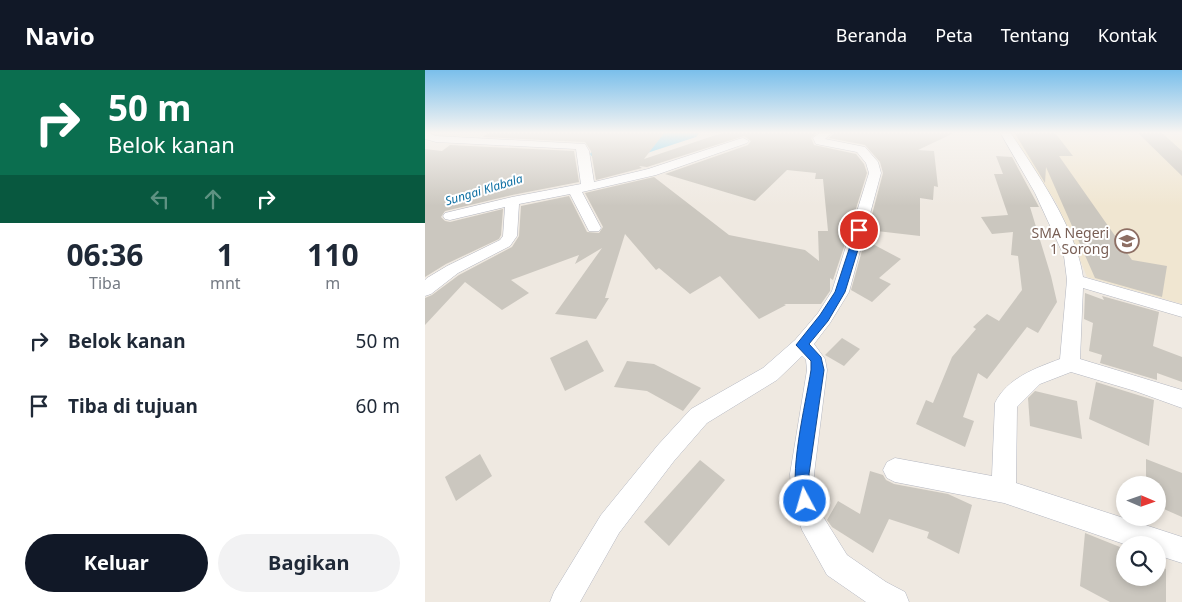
<!DOCTYPE html>
<html lang="id">
<style>
body{margin:0;font-family:"Noto Sans",sans-serif;background:#f2f2f3;color:#1f2937;height:100vh;display:flex;flex-direction:column;font-size:19px;white-space:nowrap}
*{box-sizing:border-box;margin:0}
p{font-size:16px;color:#747a83}
.icon{flex:none;width:28px;height:28px;fill:none;stroke:currentColor;stroke-width:2;stroke-linecap:round;stroke-linejoin:round}
.map{position:relative;flex:1;overflow:hidden}
.details{display:flex;flex-direction:column;background:#fff;width:425px}
.details>*{flex:none}
.top-card{background:#0b6e4f;color:#fff;overflow:hidden}
.needle{width:32px;rotate:92deg}
.controls{position:absolute;left:691px;top:406px;display:grid;gap:10px}
.controls a{display:grid;place-items:center;width:50px;height:50px;border-radius:50%;background:#fff;box-shadow:0 2px 8px #0003;font-size:25px}
.pin{position:absolute;display:grid;place-items:center;width:42px;height:42px;color:#fff;margin:-21px;border:2px solid #fff;border-radius:50%;box-shadow:0 1px 5px #0007}
.me{position:absolute;width:55px;margin:-28px;rotate:354deg;stroke-linejoin:round;filter:drop-shadow(0 0 4px #0008)}
.turn{display:flex;align-items:center;gap:18px;height:105px;padding:0 25px;font-size:22px}
.turn .icon{width:65px;height:65px;stroke-width:2.5}
.turn b{display:block;font-size:35px;line-height:42px}
.lanes{display:flex;align-items:center;height:48px;padding:0 25px;background:#0003;justify-content:center;gap:25px;direction:ltr}
.lanes .off{opacity:.35}
.eta{display:flex;justify-content:space-evenly;align-items:center;height:85px;text-align:center}
.eta b{font-size:30px;font-weight:700;line-height:35px}
.cta{display:flex;gap:10px;margin-top:auto;padding:10px 25px}
.cta a{flex:1;height:58px;border-radius:30px;background:#111827;color:#fff;font-size:20px;font-weight:700;line-height:58px;text-align:center}
.cta a+a{background:#f2f2f3;color:#1f2937}
ul{padding:0;list-style:none}
li{display:flex;align-items:center;gap:15px;height:65px;padding:0 25px}
li div{flex:1}
li b{display:block;font-size:19px}
li em{font-style:normal}
header{display:flex;align-items:center;gap:30px;box-sizing:border-box;height:70px;padding:0 25px;background:#111827;color:#fff}
header strong{font-size:24px}
nav{display:flex;gap:28px;margin-inline-start:auto;font-size:18px}
main{display:flex;flex:1;min-height:0}
.map>svg:first-child{display:block}
.education{fill:#f0e6d1}
.lines{fill:none;stroke-linecap:round;stroke-linejoin:round}
.river{fill:#75cff0;fill-rule:evenodd}
.building{fill:#cbc7bf}
.minor-casing{stroke:#b4b7c1;stroke-width:1}
.minor{fill:#fff;fill-rule:evenodd}
.route{fill:#1a73e8;stroke:#114b97}
.labels{text-anchor:middle;stroke-width:4;stroke-linejoin:round;paint-order:stroke}
.far-water-label{font-size:12px;font-style:italic;fill:#0d6fa3;stroke:#fff}
.education-label{font-size:14px;fill:#785e54;stroke:#fff;text-anchor:end}
</style>
<header>
<strong>Navio</strong>
<nav><a>Beranda</a><a>Peta</a><a>Tentang</a><a>Kontak</a></nav>
</header>
<main>
<section class="details">
<div class="top-card">
<div class="turn"><svg class="icon" aria-label="right" viewBox="0 0 24 24"><path d="M7 20v-9h11M14 6l5 5-5 5"/></svg><div><b>50 m</b>Belok kanan</div></div>
<div class="lanes"><svg class="icon off" aria-label="left" viewBox="0 0 24 24"><path d="M17 20v-9H6M10 6l-5 5 5 5"/></svg><svg class="icon off" aria-label="ahead" viewBox="0 0 24 24"><path d="M12 20V5M6 11l6-6 6 6"/></svg><svg class="icon" aria-label="right" viewBox="0 0 24 24"><path d="M7 20v-9h11M14 6l5 5-5 5"/></svg></div>
</div>
<div class="eta">
<div><b>06:36</b><p>Tiba</p></div>
<div><b>1</b><p>mnt</p></div>
<div><b>110</b><p>m</p></div>
</div>
<ul>
<li><svg class="icon" aria-label="right" viewBox="0 0 24 24"><path d="M7 20v-9h11M14 6l5 5-5 5"/></svg><div><b>Belok kanan</b></div><em>50 m</em></li>
<li><svg class="icon" aria-label="arrive" viewBox="0 0 24 24"><path d="M6 21V4h12l-3 4 3 4H6"/></svg><div><b>Tiba di tujuan</b></div><em>60 m</em></li>
</ul>
<div class="cta"><a>Keluar</a><a>Bagikan</a></div>
</section>
<div class="map">
<svg width="757" height="532" viewBox="0 0 757 532">
<rect width="100%" height="100%" fill="#efe9e1"/>
<!-- education -->
<path class="education" d="M585,62h172v172l-95,-27 -30,-73z"/>
<g class="lines">
<!-- river -->
<path class="river" d="M241,62h34l-4,5 -55,18 -17,1 -21,6 -9,-3 -4,-5 4,-5 30,-7 14,-1z"/>
</g>
<!-- building -->
<g class="building">
<path d="M64,62h176l-21,27 81,-27h93l-7,6 3,7 42,9 8,10 3,9 -17,55h-9l8,4 -16,48 -3,-2v13l-9,13h-37l2,1 -27,14 -39,-43 -30,18 -31,-26 -3,2 -31,-36 -20,64h4l-13,21 -41,-5 47,-66 -27,16 4,-9 -68,25 18,13 -27,17 -37,-28 -40,43v-27l7,-3 27,-20 53,-28 7,-11 2,-30 48,-10 18,36 12,1 4,-6 -18,-34 69,-16 75,58 76,15 14,11 -1,-30h10l-5,-52h-8l1,-6 -29,-3 -32,31 -90,-27 83,-29 3,-4 -7,-5 -97,31 -8,-1 3,2 -46,12 -5,-29 -6,-9 -102,-5z"/>
<path d="M410,62h121l-38,18 16,1 4,36 -4,-1 -1,14 -13,-2v38l-52,-6 15,-57 -3,-11 -15,-17 -36,-7z"/>
<path d="M589,62l41,1 18,23h-14l73,104 35,6 -5,31 -67,-19 -49,-111 -1,16z"/>
<path d="M712,62h24l21,19v25z"/>
<path d="M25,75l124,6 5,31 -67,13 -67,16 -4,6 4,4 5,1 53,-13 -2,26 -2,4 -53,25 -21,13v-128l17,2z"/>
<path d="M571,86l16,1 27,50h-9l21,69 6,26 -19,31 -11,-6 -40,52 -9,-6 -15,44 11,4 -9,26 -49,-23 10,-24 7,3 19,-46 24,-28 -3,-2 14,-13 12,7 23,-31 -4,-34 -7,-1 2,-23 -21,2 -11,-17 27,-2 -14,-41h9z"/>
<path d="M440,170l36,19 -22,19 12,6 -19,18 -21,-12z"/>
<path d="M660,223l19,7 -2,-4 57,16 -6,34 29,11v25l-25,-9v7l-57,-17 2,-8 -13,-4 4,-28 -9,-4z"/>
<path d="M417,268l18,11 -16,17 -19,-11z"/>
<path d="M162,270l17,31 -39,20 -15,-33z"/>
<path d="M202,291l27,3 47,24 -18,23 -36,-20 -33,-4z"/>
<path d="M671,312l58,18 -5,46 -60,-27z"/>
<path d="M610,321l42,10 5,38 -52,-13 -2,-28z"/>
<path d="M55,384l12,22 -36,25 -11,-24z"/>
<path d="M721,389l36,14v44l-25,-11v-21h-11z"/>
<path d="M275,390l25,20 -56,66 -25,-24z"/>
<path d="M445,401l13,4 3,5 8,4 54,10 24,11 -13,49 -32,-16 2,-6 -40,-13 -16,34 -41,-26 -5,-7 11,-19 22,13z"/>
<path d="M660,463l40,16v29h32v-13l9,4v33h-56l-30,-16z"/>
</g>
<g class="lines">
<!-- minor casing -->
<g class="minor-casing">
<g id="minor">
<path d="M0,62h7l-1,2 5,2 149,8 4,7 5,31 54,-13 91,-30 4,-1 6,3 -2,2 -91,32 -74,17 19,36 -2,3h-10l-19,-37 -51,10 -2,32 -7,10 -52,27 -27,21 -6,2v-16l2,-2 20,-12 53,-26 3,-4 2,-29 -55,13 -5,-1 -2,-3 2,-3 67,-16 69,-13 -5,-35 -140,-7 -11,-3z"/>
<path d="M396,62h12l-8,7 40,8 13,15 3,11 -32,119 -19,31 -16,21 11,15 2,11 -13,104 4,27 4,14 25,40 39,27 19,10 4,10h-43l-39,-27 -25,-45 -10,-29 -2,-27 17,-104 -1,-10 -4,-4 -25,24 -70,43 -33,38 -55,72 -39,69h-30l4,-10 47,-77 57,-70 33,-36 72,-41 32,-28 23,-27 14,-22 37,-118 -3,-10 -9,-11 -41,-8 -3,-6z"/>
<path d="M575,62h10c27,41 66,96 73,145l99,28v12l-99,-29 -3,71 102,31v18l-47,-17 -64,-19 -31,12 -23,23 -1,76 166,54v26l-25,-8v-10h-30l-123,-42 -109,-21 -8,-4 -4,-8 4,-8 8,-4 97,18 3,-73c12,-25 41,-35 65,-44l7,-79 -3,-24 -29,-63z"/>
</g>
</g>
<!-- minor -->
<use href="#minor" class="minor"/>
</g>
<!-- sky -->
<linearGradient id="sky" x2="0" y2="1"><stop stop-color="#7abfeb"/><stop offset="0.46" stop-color="#f8f5f2"/><stop offset="1" stop-color="#f8f5f2" stop-opacity="0"/></linearGradient>
<rect width="757" height="136" fill="url(#sky)"/>
<!-- route -->
<path class="route" d="M431,158h7l1,2 -19,62 -17,29 -19,23 12,13 3,13 -15,104 3,27 -2,5 -5,3 -6,-3c-12,-28 7,-103 12,-136v-9l-15,-16 24,-30 15,-23z"/>
<!-- icons -->
<defs>
<g id="school-ring" transform="scale(1.25)"><circle r="9.5" fill="#fff" stroke="#8d6e63" stroke-width="1.5"/><path d="M0-5L7-2L0 1L-7-2ZM-4 1L0 2.5L4 1V4Q0 6-4 4Z" fill="#8d6e63"/></g>
</defs>
<g fill-rule="evenodd">
<use href="#school-ring" x="702" y="171"/>
</g>
<g class="labels">
<!-- far-water labels -->
<g class="far-water-label">
<text transform="translate(59 120) rotate(-17)" y="4">Sungai Klabala</text>
</g>
<!-- education labels -->
<g class="education-label">
<text x="684" y="168">SMA Negeri<tspan x="684" dy="16">1 Sorong</tspan></text>
</g>
</g>
</svg>
<div class="controls">
<a><svg class="needle" viewBox="-14 -14 28 28"><path d="M0-13l5 13h-10z" fill="#e53935"/><path d="M0 13l5-13h-10z" fill="#747a83"/></svg></a>
<a><svg class="icon" aria-label="search" viewBox="0 0 24 24"><circle cx="10" cy="10" r="6"/><path d="M15 15l6 6"/></svg></a>
</div>
<div class="pin" style="left:434px;top:160px;background:#d93025"><svg class="icon" aria-label="arrive" viewBox="0 0 24 24"><path d="M6 21V4h12l-3 4 3 4H6"/></svg></div>
<svg class="me" style="left:380px;top:431px" viewBox="-20 -20 40 40"><circle r="17" fill="#1a73e8" stroke="#fff" stroke-width="3"/><path d="M0-11L8 9 0 5-8 9z" fill="#fff"/></svg>
</div>
</main>
